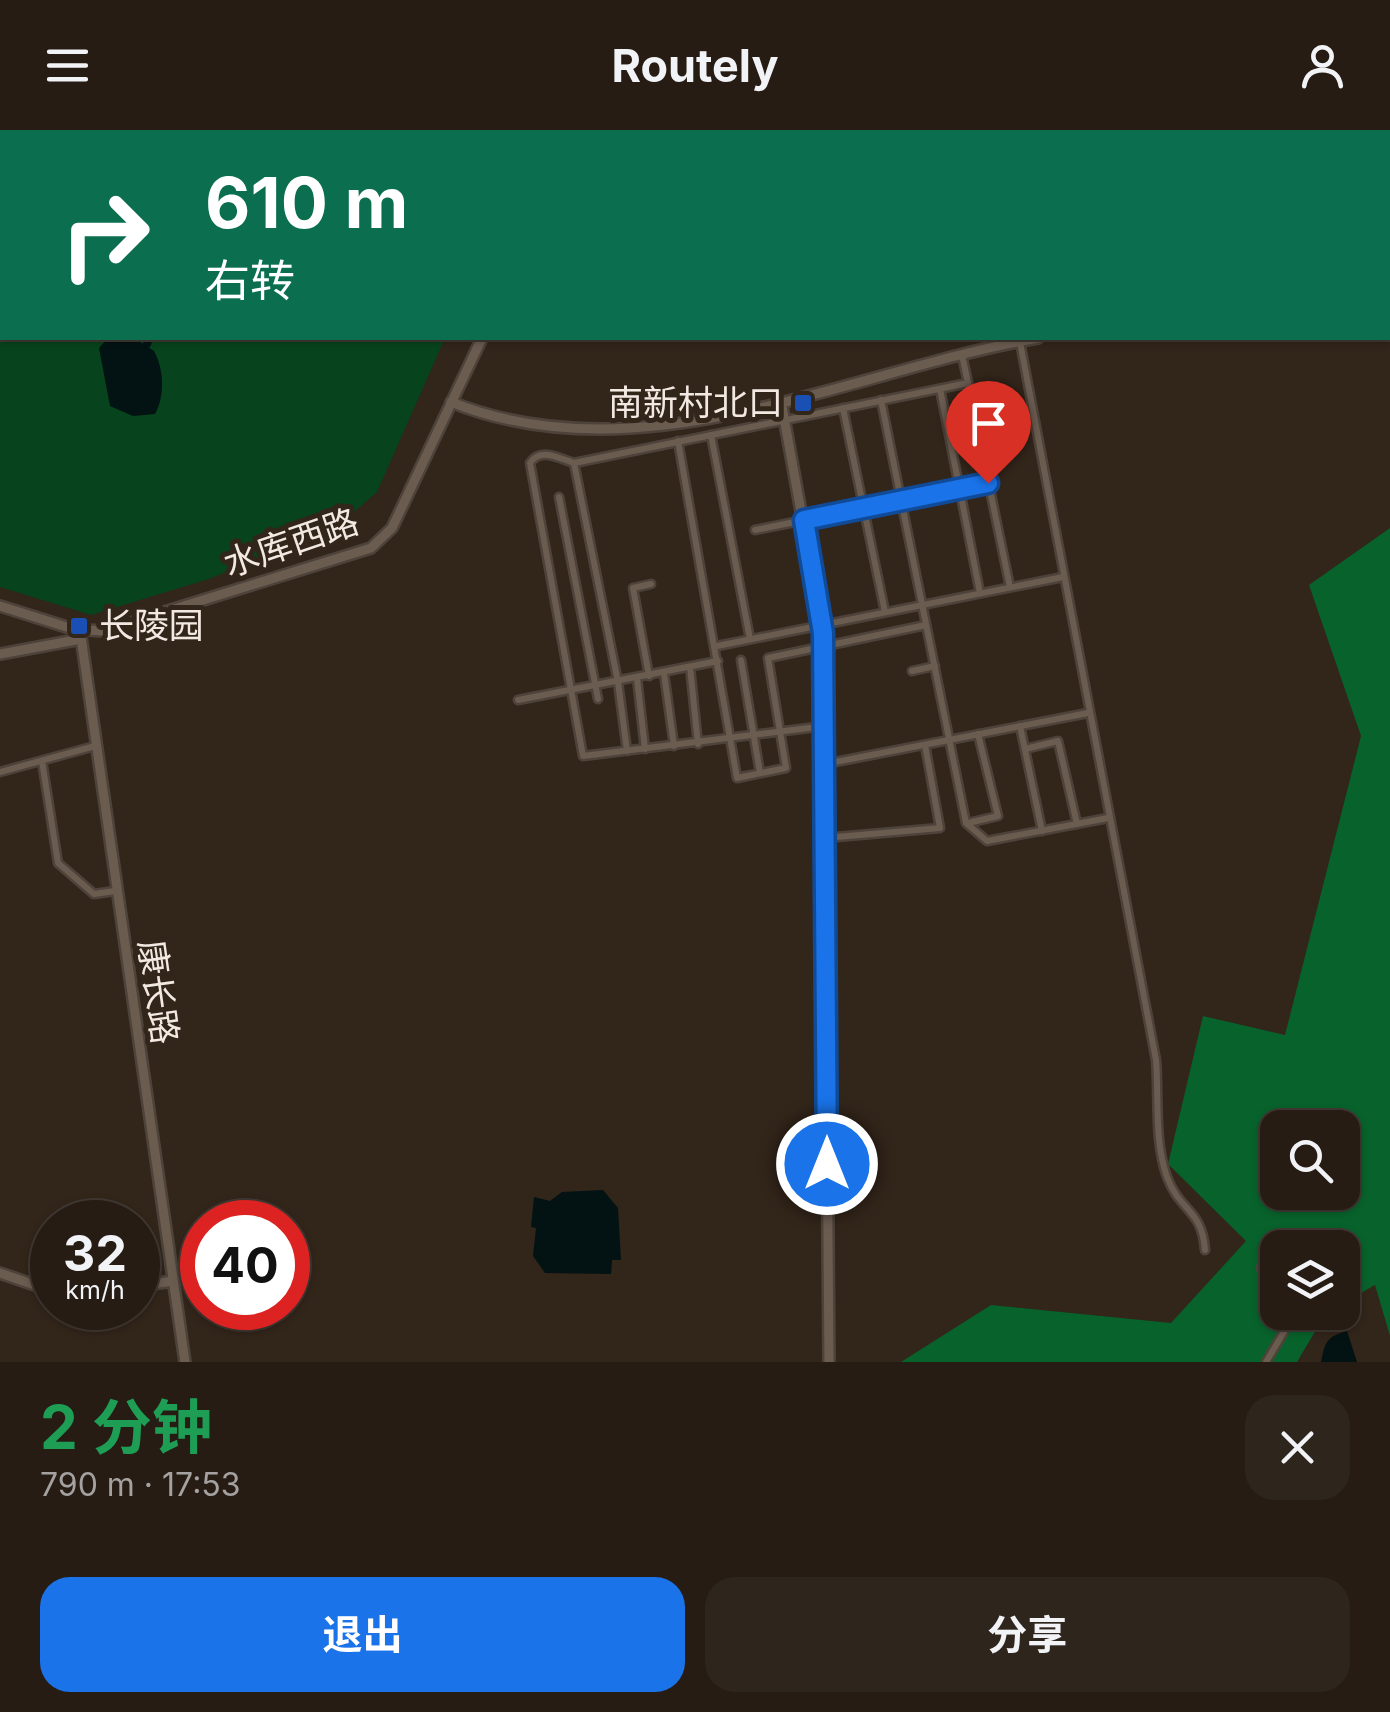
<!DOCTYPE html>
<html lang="zh">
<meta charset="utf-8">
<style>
body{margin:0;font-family:Inter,"Noto Sans SC",sans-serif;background:#2e251d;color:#f1f3f6;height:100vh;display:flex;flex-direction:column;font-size:38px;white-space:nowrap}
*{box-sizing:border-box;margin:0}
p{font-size:32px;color:#a4a1a0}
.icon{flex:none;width:55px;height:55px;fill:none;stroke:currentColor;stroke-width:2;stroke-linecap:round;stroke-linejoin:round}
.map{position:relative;height:1232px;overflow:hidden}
.side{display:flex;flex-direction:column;background:#261c14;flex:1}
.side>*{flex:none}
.banner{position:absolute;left:0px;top:0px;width:1390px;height:210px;box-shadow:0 2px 8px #0004,0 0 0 2px #423a34;background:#0b6e4f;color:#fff;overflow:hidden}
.tools{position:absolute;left:1260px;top:980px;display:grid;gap:20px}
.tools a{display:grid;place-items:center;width:100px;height:100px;border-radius:20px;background:#261c14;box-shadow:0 2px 8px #0004,0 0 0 2px #423a34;font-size:50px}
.speed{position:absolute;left:30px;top:1070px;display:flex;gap:20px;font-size:50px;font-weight:700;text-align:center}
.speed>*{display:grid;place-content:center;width:130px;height:130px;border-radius:50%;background:#261c14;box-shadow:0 2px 8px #0004,0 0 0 2px #423a34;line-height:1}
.speed small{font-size:25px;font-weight:400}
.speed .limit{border:15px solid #d22;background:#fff;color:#111}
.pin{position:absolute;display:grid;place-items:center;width:85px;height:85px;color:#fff;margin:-102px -42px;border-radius:50% 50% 50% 0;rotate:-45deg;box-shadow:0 0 10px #0007}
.pin .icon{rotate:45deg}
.me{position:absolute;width:110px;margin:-55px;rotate:0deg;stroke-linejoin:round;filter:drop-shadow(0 0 8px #0008)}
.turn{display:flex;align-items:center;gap:35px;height:210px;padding:0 40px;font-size:45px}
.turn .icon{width:130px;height:130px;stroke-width:2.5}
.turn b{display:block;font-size:70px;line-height:85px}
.round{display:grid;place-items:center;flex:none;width:105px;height:105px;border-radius:30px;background:#2e251d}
.overview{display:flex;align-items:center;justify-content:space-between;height:170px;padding:0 40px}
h1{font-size:60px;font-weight:700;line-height:75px;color:#1e9e55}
.button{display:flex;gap:20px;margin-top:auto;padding:20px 40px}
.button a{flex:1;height:115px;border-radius:30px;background:#1a73e8;color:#fff;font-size:40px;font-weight:700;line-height:115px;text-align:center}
.button a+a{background:#2e251d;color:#f1f3f6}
header{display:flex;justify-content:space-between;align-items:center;height:130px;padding:0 40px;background:#261c14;font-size:45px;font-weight:700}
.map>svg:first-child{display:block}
.green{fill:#07431c}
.forest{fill:#08622b;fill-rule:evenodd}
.water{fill:#031213}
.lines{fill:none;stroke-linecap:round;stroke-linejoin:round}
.canal{stroke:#031213;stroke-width:8}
.street-casing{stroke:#4d433a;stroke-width:11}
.secondary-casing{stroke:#4d433a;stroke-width:14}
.street{stroke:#6b5c50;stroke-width:6}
.secondary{stroke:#6b5c50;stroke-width:9}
.route-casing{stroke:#114b97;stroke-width:25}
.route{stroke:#1a73e8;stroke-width:18}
.transit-dot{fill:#1a4fb4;stroke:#32251a;stroke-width:4}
.labels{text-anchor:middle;stroke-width:10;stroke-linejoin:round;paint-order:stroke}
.poi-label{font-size:35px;fill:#f2e9e2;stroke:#32251a;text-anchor:end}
.street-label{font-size:35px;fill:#f2e9e2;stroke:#32251a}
</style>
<header><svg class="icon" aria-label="menu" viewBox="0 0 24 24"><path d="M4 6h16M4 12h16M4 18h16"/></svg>Routely<svg class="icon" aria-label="person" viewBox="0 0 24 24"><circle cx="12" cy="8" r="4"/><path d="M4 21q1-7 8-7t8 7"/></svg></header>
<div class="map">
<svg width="1390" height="1232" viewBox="0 0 1390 1232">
<rect width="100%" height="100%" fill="#32251a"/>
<!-- green -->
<path class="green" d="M0,0h419l-417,2v206h443l-68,154 -39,34 -129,53 -118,36 -91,-28z"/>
<!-- forest -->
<path class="forest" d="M1390,398v808l-15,-51 -32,18 -1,-55h-64v64l48,1 -29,49h-396l90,-57 180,18 75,-82 -78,-77 35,-148 82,19 76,-299 -52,-151zM1278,998h64v64h-64z"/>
<!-- water -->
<g class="water">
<path d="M106,210l33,1 15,10c10,18 11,45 1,63l-22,2 -23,-10 -11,-58z"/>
<path d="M603,1060l15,18 3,52h-9l-1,14 -66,-1 -12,-17 3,-28 -5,-1 3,-30 16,4 12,-9z"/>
<path d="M1347,1201l10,31h-36c4,-20 5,-25 26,-31z"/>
</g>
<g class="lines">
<!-- canal -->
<g class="canal">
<path d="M227,0v2"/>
<path d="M147,214l2,-6"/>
</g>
<!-- street casing -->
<g class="street-casing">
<g id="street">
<path d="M998,0l2,2"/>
<path d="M1095,0l1,2"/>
<path d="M1113,0l1,2"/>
<path d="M1055,2l1,-2"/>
<path d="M1231,2v-2"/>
<path d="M1020,212l136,718c3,39 -2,80 11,117 13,35 35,32 38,73"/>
<path d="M962,225l6,28"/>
<path d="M940,259l40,204"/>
<path d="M881,270l85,423 21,18 121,-23"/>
<path d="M843,278l42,204"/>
<path d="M711,305l39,204"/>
<path d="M678,311l59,337 49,-10 -18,-110 158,-33"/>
<path d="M574,333l44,219 9,69"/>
<path d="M559,367l39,202"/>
<path d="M755,400l234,-47"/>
<path d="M717,516l346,-69"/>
<path d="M741,530l19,113"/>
<path d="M690,537l8,77"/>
<path d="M912,541l23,-5"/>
<path d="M664,543l10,73"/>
<path d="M649,546l-16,-88 18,-4"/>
<path d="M637,548l8,71"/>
<path d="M518,570l200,-39"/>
<path d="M825,596l-242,30 -53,-293c10,-16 29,-5 44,0l394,-80 42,204"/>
<path d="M1020,596l22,105"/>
<path d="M1025,619l33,-8 19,83"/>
<path d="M42,631l16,102 36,31 21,-3"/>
<path d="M825,634l263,-51"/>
<path d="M0,642l95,-26"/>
<path d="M968,693l30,-7 -20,-82"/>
<path d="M825,708l115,-10 -15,-83"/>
<path d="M1261,1138l17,11"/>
<path d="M1266,1232l19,-32 1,-18"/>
</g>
</g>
<!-- secondary casing -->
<g class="secondary-casing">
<g id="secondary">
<path d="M524,0l1,2"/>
<path d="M1388,63l2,-2"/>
<path d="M781,271l42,232 6,729"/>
<path d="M451,272c191,77 398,-31 587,-64"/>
<path d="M0,476l73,23 30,2 268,-83 21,-20 90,-190"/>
<path d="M80,500l105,732"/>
<path d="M0,524l81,-15"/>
<path d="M0,1143l52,18"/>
<path d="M138,1156l35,-5"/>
</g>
</g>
<!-- street -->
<use href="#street" class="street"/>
<!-- secondary -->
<use href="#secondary" class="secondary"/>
</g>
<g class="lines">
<!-- route casing -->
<g class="route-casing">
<path id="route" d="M827,1034l-4,-531 -19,-113 184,-37"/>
</g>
<!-- route -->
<use href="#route" class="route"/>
</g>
<!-- markers -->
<g class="transit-dot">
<rect x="793" y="263" width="20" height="20" rx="5"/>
<rect x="69" y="486" width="20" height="20" rx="5"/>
</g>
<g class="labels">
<!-- poi labels -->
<g class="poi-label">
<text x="783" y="285">南新村北口</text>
<text x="99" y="508" text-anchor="start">长陵园</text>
</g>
<!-- street labels -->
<g class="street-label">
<text transform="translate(291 413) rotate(-19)" y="12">水库西路</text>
<text transform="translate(158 862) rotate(82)" y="12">康长路</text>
</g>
</g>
</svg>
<div class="tools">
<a><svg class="icon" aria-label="search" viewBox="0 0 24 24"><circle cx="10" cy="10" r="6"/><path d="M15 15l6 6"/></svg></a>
<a><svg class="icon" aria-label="layers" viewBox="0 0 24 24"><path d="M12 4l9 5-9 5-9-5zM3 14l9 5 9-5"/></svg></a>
</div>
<div class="speed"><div>32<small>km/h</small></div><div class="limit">40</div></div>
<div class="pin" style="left:988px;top:353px;background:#d93025"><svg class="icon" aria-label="arrive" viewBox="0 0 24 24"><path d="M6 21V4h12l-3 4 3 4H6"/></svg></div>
<svg class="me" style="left:827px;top:1034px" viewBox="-20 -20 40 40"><circle r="17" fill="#1a73e8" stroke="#fff" stroke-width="3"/><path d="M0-11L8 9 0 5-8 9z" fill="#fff"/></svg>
<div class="banner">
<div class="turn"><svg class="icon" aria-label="right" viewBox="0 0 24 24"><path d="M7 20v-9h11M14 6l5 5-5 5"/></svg><div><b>610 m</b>右转</div></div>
</div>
</div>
<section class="side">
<div class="overview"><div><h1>2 分钟</h1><p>790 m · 17:53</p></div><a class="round"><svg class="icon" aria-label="close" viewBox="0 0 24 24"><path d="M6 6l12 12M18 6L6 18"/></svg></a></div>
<div class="button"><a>退出</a><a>分享</a></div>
</section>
